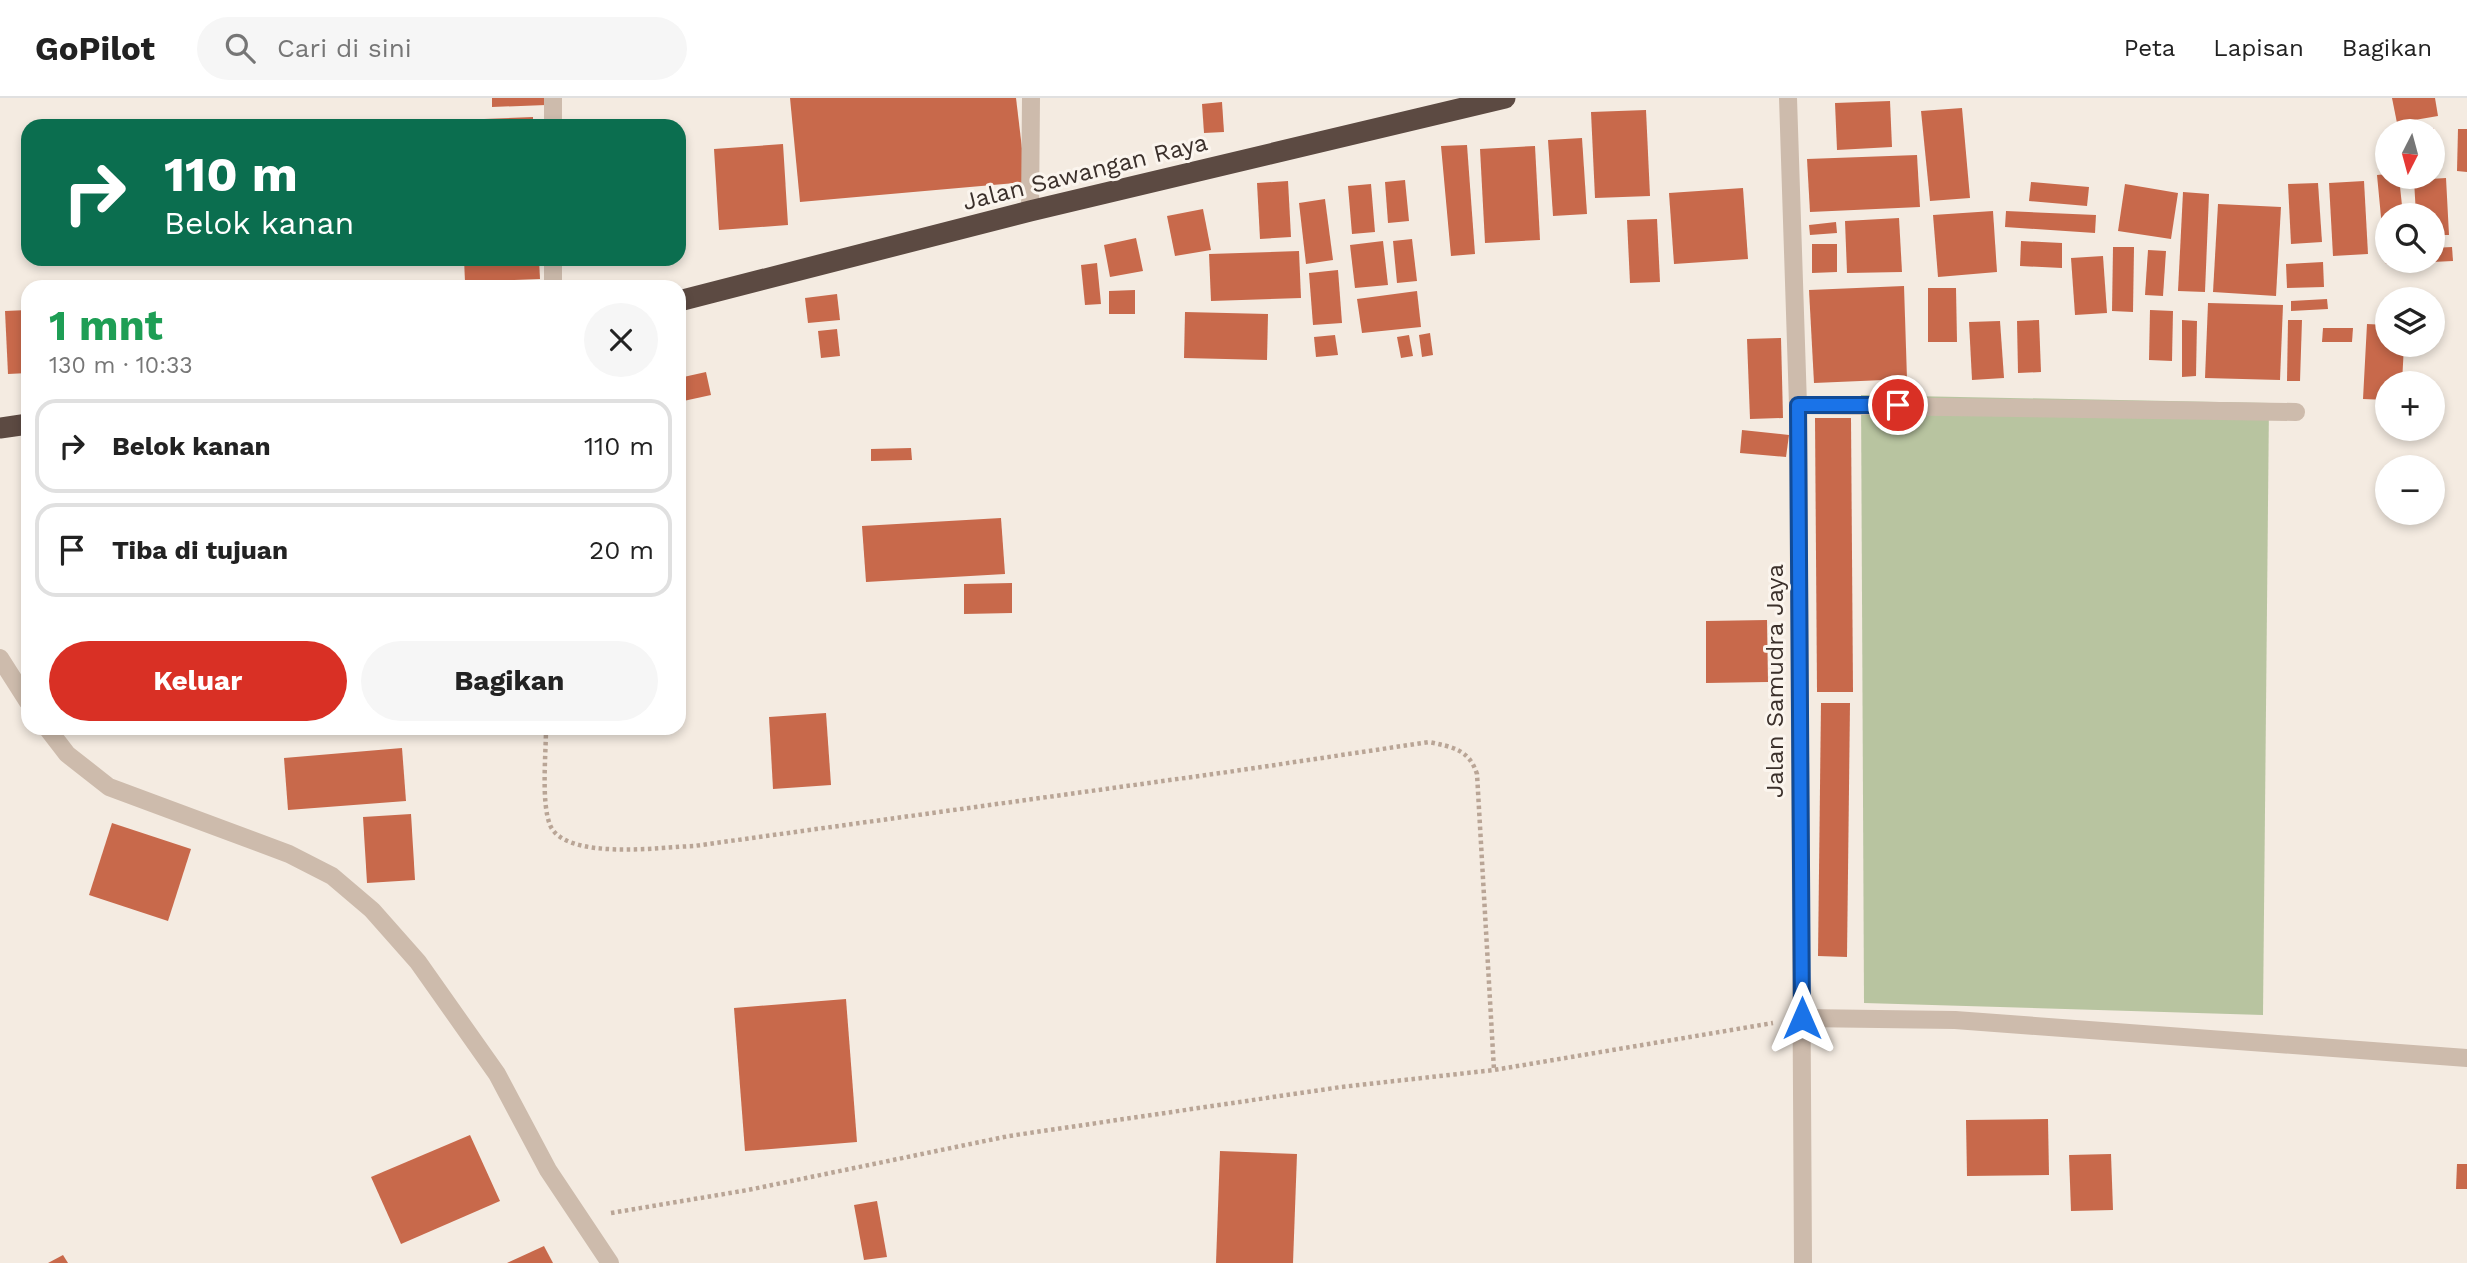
<!DOCTYPE html>
<html lang="id">
<meta charset="utf-8">
<style>
body{margin:0;font-family:"Work Sans",sans-serif;background:#f6f6f6;color:#222;height:100vh;display:flex;flex-direction:column;font-size:26px;white-space:nowrap}
*{box-sizing:border-box;margin:0}
p{font-size:23px;color:#767676}
.icon{flex:none;width:38px;height:38px;fill:none;stroke:currentColor;stroke-width:2;stroke-linecap:round;stroke-linejoin:round}
.map{position:relative;flex:1;overflow:hidden}
.side{position:absolute;left:21px;top:182px;width:665px;height:455px;display:flex;flex-direction:column;background:#fff;border-radius:21px;box-shadow:0 4px 10px #0003}
.side>*{flex:none}
.hud{position:absolute;left:21px;top:21px;width:665px;height:147px;border-radius:21px;box-shadow:0 4px 10px #0003;background:#0b6e4f;color:#fff;overflow:hidden}
.needle{width:46px;rotate:186deg}
.buttons{position:absolute;left:2375px;top:21px;display:grid;gap:14px}
.buttons a{display:grid;place-items:center;width:70px;height:70px;border-radius:50%;background:#fff;box-shadow:0 4px 10px #0003;font-size:35px}
.pin{position:absolute;display:grid;place-items:center;width:60px;height:60px;color:#fff;margin:-30px;border:4px solid #fff;border-radius:50%;box-shadow:0 2px 7px #0007}
.me{position:absolute;width:77px;margin:-38px;rotate:0deg;stroke-linejoin:round;filter:drop-shadow(0 0 5px #0008)}
.turn{display:flex;align-items:center;gap:24px;height:147px;padding:0 28px;font-size:32px}
.turn .icon{width:91px;height:91px;stroke-width:2.5}
.turn b{display:block;font-size:49px;line-height:60px}
.round{display:grid;place-items:center;flex:none;width:74px;height:74px;border-radius:37px;background:#f6f6f6}
.overview{display:flex;align-items:center;justify-content:space-between;height:119px;padding:0 28px}
h1{font-size:42px;font-weight:700;line-height:52px;color:#1e9e55}
.button{display:flex;gap:14px;margin-top:auto;padding:14px 28px}
.button a{flex:1;height:80px;border-radius:42px;background:#d93025;color:#fff;font-size:28px;font-weight:700;line-height:80px;text-align:center}
.button a+a{background:#f6f6f6;color:#222}
ul{padding:0;list-style:none}
li{display:flex;align-items:center;gap:21px;height:94px;margin:0 14px 10px;padding:0 14px;border:4px solid #e0e0e0;border-radius:21px}
li div{flex:1}
li b{display:block;font-size:26px}
li em{font-style:normal}
header{display:flex;align-items:center;gap:42px;box-sizing:border-box;height:98px;padding:0 35px;background:#fff;border-bottom:2px solid #e0e0e0}
header strong{font-size:33px}
nav{display:flex;gap:38px;margin-inline-start:auto;font-size:24px}
.search{width:490px;height:63px;background:#f6f6f6;display:flex;align-items:center;gap:18px;box-sizing:border-box;padding:0 24px;border-radius:38px;color:#767676;font-size:26px}
.map>svg:first-child{display:block}
.green{fill:#b8c4a0}
.building{fill:#c8694b}
.lines{fill:none;stroke-linecap:round;stroke-linejoin:round}
.path{stroke:#b9a596;stroke-width:4.5;stroke-dasharray:3.5 3.5;stroke-linecap:butt}
.lane{stroke:#cdbbac;stroke-width:18}
.street{stroke:#cdbbac;stroke-width:18}
.highway{stroke:#5c4a42;stroke-width:21}
.route-casing{stroke:#114b97;stroke-width:18}
.route{stroke:#1a73e8;stroke-width:12}
.labels{text-anchor:middle;stroke-width:6;stroke-linejoin:round;paint-order:stroke}
.street-label{font-size:24px;fill:#3b302b;stroke:#fbf5ee}
</style>
<header>
<strong>GoPilot</strong>
<div class="search"><svg class="icon" aria-label="search" viewBox="0 0 24 24"><circle cx="10" cy="10" r="6"/><path d="M15 15l6 6"/></svg>Cari di sini</div>
<nav><a>Peta</a><a>Lapisan</a><a>Bagikan</a></nav>
</header>
<div class="map">
<svg width="2467" height="1165" viewBox="0 0 2467 1165">
<rect width="100%" height="100%" fill="#f4ebe1"/>
<!-- green -->
<path class="green" d="M1861,297l408,8 -6,612 -399,-12z"/>
<!-- building -->
<g class="building">
<path d="M492,0h54v7l-54,2z"/>
<path d="M790,0h226l10,84 -226,20z"/>
<path d="M2392,0h43l3,18 -41,7z"/>
<path d="M1890,3l2,46 -55,3 -2,-47z"/>
<path d="M1222,4l2,30 -20,1 -2,-29z"/>
<path d="M1962,10l8,90 -40,3 -9,-90z"/>
<path d="M1646,12l4,86 -55,2 -4,-86z"/>
<path d="M533,19v9h-75v-6z"/>
<path d="M2434,30v3h-19l-1,-2z"/>
<path d="M2458,31h9v43l-10,-1z"/>
<path d="M2432,39h2l2,25h-4z"/>
<path d="M1582,40l5,76 -34,2 -5,-76z"/>
<path d="M783,46l5,81 -69,5 -5,-81z"/>
<path d="M1467,47l8,109 -24,2 -10,-110z"/>
<path d="M1535,48l5,94 -55,3 -5,-94z"/>
<path d="M1917,57l3,52 -110,5 -3,-53z"/>
<path d="M2387,76v3h12l4,38h-16v44h-2l-8,-84z"/>
<path d="M2446,80l3,57h-17v-20h-16l-2,-35z"/>
<path d="M1405,82l4,41 -21,2 -3,-41z"/>
<path d="M1288,83l3,56 -31,2 -3,-56z"/>
<path d="M2364,83l4,73 -35,2 -4,-73z"/>
<path d="M2031,84l58,5 -2,19 -58,-5z"/>
<path d="M2318,85l4,59 -31,2 -3,-60z"/>
<path d="M1371,86l4,48 -23,2 -4,-48z"/>
<path d="M2125,86l53,9 -7,46 -53,-8z"/>
<path d="M1743,90l5,71 -74,5 -5,-71z"/>
<path d="M2183,94l26,2 -4,98 -27,-1z"/>
<path d="M1325,101l8,61 -27,4 -7,-61z"/>
<path d="M2218,106l63,3 -5,89 -63,-4z"/>
<path d="M1203,111l8,41 -36,6 -8,-40z"/>
<path d="M1993,113l4,61 -59,5 -5,-62z"/>
<path d="M2006,113l90,4 -1,18 -90,-6z"/>
<path d="M1899,120l3,54 -55,1 -2,-52z"/>
<path d="M1657,121l3,63 -30,1 -3,-63z"/>
<path d="M1836,124l1,11 -27,2 -1,-10z"/>
<path d="M1136,140l7,33 -33,6 -6,-32z"/>
<path d="M1412,141l5,42 -20,2 -4,-42z"/>
<path d="M1383,143l5,44 -33,3 -5,-43z"/>
<path d="M2021,143l41,2v25l-42,-2z"/>
<path d="M1812,146h25v28l-25,1z"/>
<path d="M2113,149h21l-1,65 -21,-1z"/>
<path d="M2452,149l1,14 -21,1v-14z"/>
<path d="M2148,152l18,1 -3,45 -18,-1z"/>
<path d="M1299,153l2,47 -90,3 -2,-47z"/>
<path d="M2103,158l4,57 -32,2 -4,-57z"/>
<path d="M464,161h75l1,20 -75,3z"/>
<path d="M2385,163h18v2l-17,1z"/>
<path d="M2323,164l1,25 -37,1 -1,-24z"/>
<path d="M1097,165l4,41 -16,1 -4,-40z"/>
<path d="M1338,172l4,53 -29,2 -4,-52z"/>
<path d="M1904,188l3,93 -93,4 -5,-93z"/>
<path d="M1928,190h28l1,54h-29z"/>
<path d="M1135,192v24h-26v-23z"/>
<path d="M1417,193l4,36 -59,6 -5,-34z"/>
<path d="M837,196l3,26 -32,3 -3,-25z"/>
<path d="M2327,201l1,10 -37,2v-10z"/>
<path d="M2208,205l75,2 -3,75 -75,-2z"/>
<path d="M28,212v63l-20,1 -3,-63z"/>
<path d="M2150,212l23,1 -1,50 -23,-1z"/>
<path d="M1185,214l83,2 -1,46 -83,-2z"/>
<path d="M2039,222l2,52 -23,1 -1,-52z"/>
<path d="M2182,222l15,1 -1,55 -14,1z"/>
<path d="M2288,222h14l-2,61h-13z"/>
<path d="M2000,223l4,57 -32,2 -3,-58z"/>
<path d="M2367,226l20,1v20h17l-2,38h-15v17l-24,-1z"/>
<path d="M2323,230h30l-1,14h-30z"/>
<path d="M837,231l3,27 -19,2 -3,-27z"/>
<path d="M1430,235l3,22 -11,2 -3,-22z"/>
<path d="M1335,237l3,20 -22,2 -2,-20z"/>
<path d="M1409,237l4,21 -12,2 -4,-21z"/>
<path d="M1781,240l2,80 -33,1 -3,-80z"/>
<path d="M706,274l5,23 -32,7v-24z"/>
<path d="M1815,320h36l2,274h-36z"/>
<path d="M1742,332l47,5 -3,22 -46,-4z"/>
<path d="M911,350l1,12 -41,1v-12z"/>
<path d="M1001,420l4,56 -139,8 -4,-56z"/>
<path d="M1012,485v30l-48,1v-30z"/>
<path d="M1767,522l1,62 -62,1v-62z"/>
<path d="M1821,605h29l-3,254 -29,-1z"/>
<path d="M826,615l5,72 -58,4 -4,-72z"/>
<path d="M402,650l4,53 -118,9 -4,-52z"/>
<path d="M411,716l4,66 -48,3 -4,-66z"/>
<path d="M112,725l79,26 -23,72 -79,-26z"/>
<path d="M846,901l11,143 -112,9 -11,-143z"/>
<path d="M2048,1021l1,56 -82,1 -1,-56z"/>
<path d="M470,1037l30,66 -99,43 -30,-67z"/>
<path d="M1220,1053l77,3 -4,109h-77z"/>
<path d="M2111,1056l2,56 -42,1 -2,-56z"/>
<path d="M2457,1066h10v25h-11z"/>
<path d="M877,1103l10,56 -23,3 -10,-55z"/>
<path d="M544,1148l9,17h-46z"/>
<path d="M63,1157l5,8h-20z"/>
</g>
<g class="lines">
<!-- path -->
<g class="path">
<path d="M546,630c0,26 -5,74 4,97 15,36 112,22 144,21l534,-74 201,-30c23,5 40,7 48,32l17,296"/>
<path d="M611,1115l137,-23 261,-54 332,-49 153,-17 279,-47"/>
</g>
<!-- lane -->
<path class="lane" d="M1030,113l1,-113"/>
<!-- street -->
<g class="street">
<path d="M1788,0l10,307 5,858"/>
<path d="M553,28v-28"/>
<path d="M553,189v-28"/>
<path d="M1798,307l498,7"/>
<path d="M0,560l28,44"/>
<path d="M47,630l20,26 42,33 180,67 43,22 40,34 46,52 79,112 51,96 62,93"/>
<path d="M1802,920l153,2 512,38"/>
</g>
<!-- highway -->
<g class="highway">
<path d="M679,203l351,-90 475,-113"/>
<path d="M0,330l28,-4"/>
</g>
</g>
<g class="lines">
<!-- route casing -->
<g class="route-casing">
<path id="route" d="M1802,920l-4,-613h100"/>
</g>
<!-- route -->
<use href="#route" class="route"/>
</g>
<g class="labels">
<!-- street labels -->
<g class="street-label">
<text transform="translate(1085 74) rotate(-14)" y="8">Jalan Sawangan Raya</text>
<text transform="translate(1775 583) rotate(-90)" y="8">Jalan Samudra Jaya</text>
</g>
</g>
</svg>
<div class="buttons">
<a><svg class="needle" viewBox="-14 -14 28 28"><path d="M0-13l5 13h-10z" fill="#e53935"/><path d="M0 13l5-13h-10z" fill="#767676"/></svg></a>
<a><svg class="icon" aria-label="search" viewBox="0 0 24 24"><circle cx="10" cy="10" r="6"/><path d="M15 15l6 6"/></svg></a>
<a><svg class="icon" aria-label="layers" viewBox="0 0 24 24"><path d="M12 4l9 5-9 5-9-5zM3 14l9 5 9-5"/></svg></a>
<a>+</a>
<a>−</a>
</div>
<div class="pin" style="left:1898px;top:307px;background:#d93025"><svg class="icon" aria-label="arrive" viewBox="0 0 24 24"><path d="M6 21V4h12l-3 4 3 4H6"/></svg></div>
<svg class="me" style="left:1802px;top:920px" viewBox="-20 -20 40 40"><path d="M0-17L14 15 0 8-14 15z" fill="#1a73e8" stroke="#fff" stroke-width="4"/></svg>
<div class="hud">
<div class="turn"><svg class="icon" aria-label="right" viewBox="0 0 24 24"><path d="M7 20v-9h11M14 6l5 5-5 5"/></svg><div><b>110 m</b>Belok kanan</div></div>
</div>
<section class="side">
<div class="overview"><div><h1>1 mnt</h1><p>130 m · 10:33</p></div><a class="round"><svg class="icon" aria-label="close" viewBox="0 0 24 24"><path d="M6 6l12 12M18 6L6 18"/></svg></a></div>
<ul>
<li><svg class="icon" aria-label="right" viewBox="0 0 24 24"><path d="M7 20v-9h11M14 6l5 5-5 5"/></svg><div><b>Belok kanan</b></div><em>110 m</em></li>
<li><svg class="icon" aria-label="arrive" viewBox="0 0 24 24"><path d="M6 21V4h12l-3 4 3 4H6"/></svg><div><b>Tiba di tujuan</b></div><em>20 m</em></li>
</ul>
<div class="button"><a>Keluar</a><a>Bagikan</a></div>
</section>
</div>
